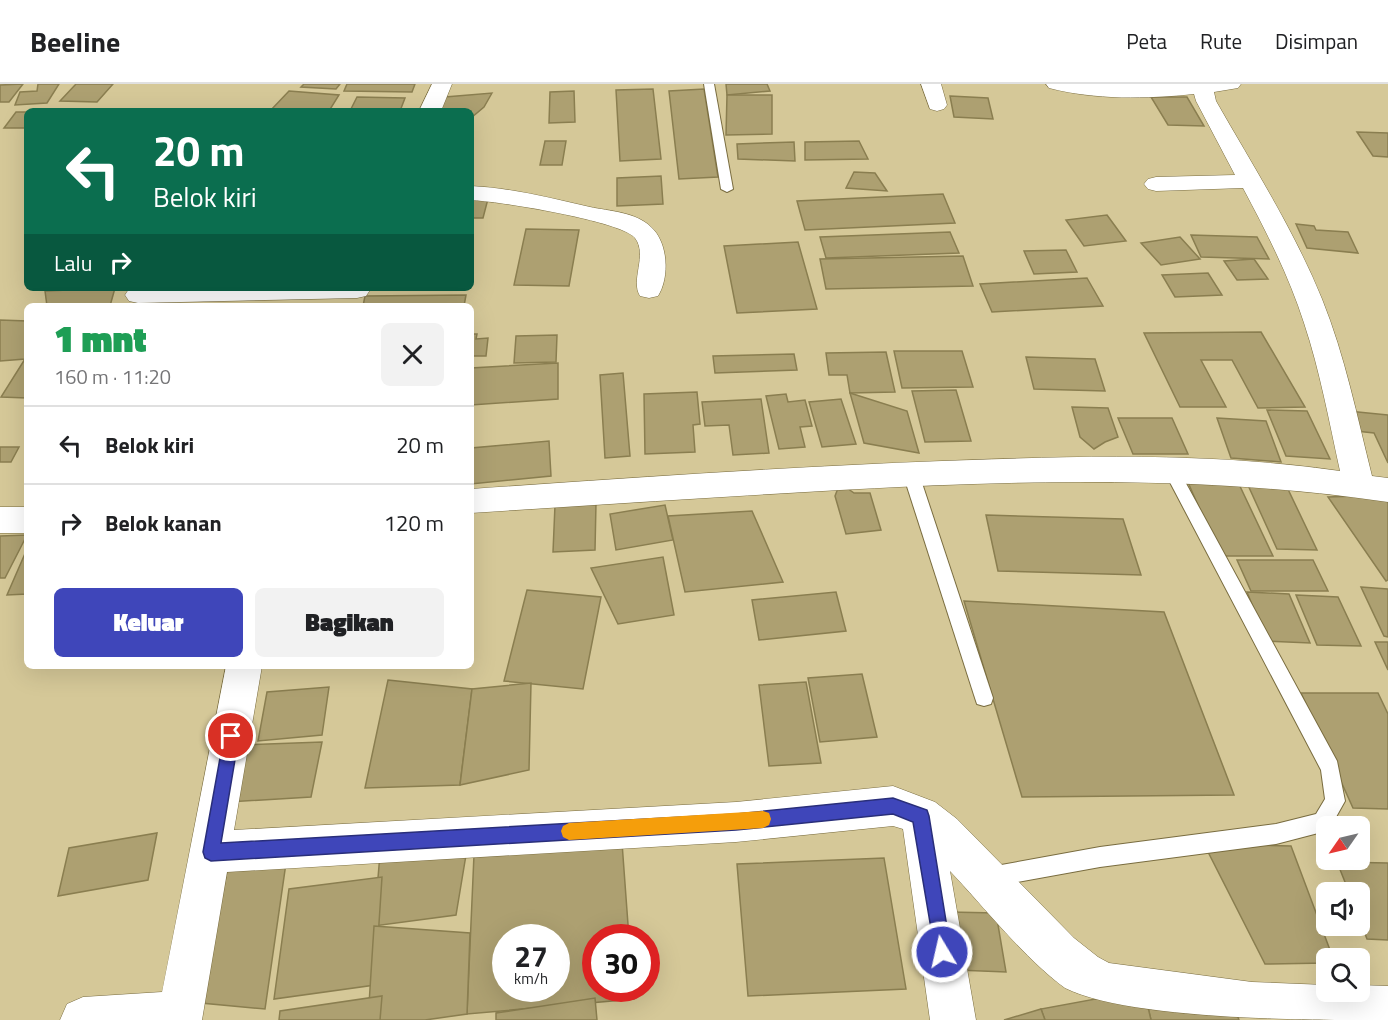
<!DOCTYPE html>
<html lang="id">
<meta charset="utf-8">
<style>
body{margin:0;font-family:"Titillium Web",sans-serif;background:#f2f2f2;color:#202124;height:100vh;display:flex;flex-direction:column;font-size:22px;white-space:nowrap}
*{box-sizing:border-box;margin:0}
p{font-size:20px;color:#757577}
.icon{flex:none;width:33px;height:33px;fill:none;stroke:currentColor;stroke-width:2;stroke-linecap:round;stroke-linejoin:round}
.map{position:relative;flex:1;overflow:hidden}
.side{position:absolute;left:24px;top:219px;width:450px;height:366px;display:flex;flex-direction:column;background:#fff;border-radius:9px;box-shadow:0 6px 24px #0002}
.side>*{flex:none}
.top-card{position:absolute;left:24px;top:24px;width:450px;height:183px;border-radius:9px;box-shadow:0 6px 24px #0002;background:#0b6e4f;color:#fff;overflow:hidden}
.needle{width:39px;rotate:236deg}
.tools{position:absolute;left:1316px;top:732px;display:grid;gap:12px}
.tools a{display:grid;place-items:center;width:54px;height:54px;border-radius:9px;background:#fff;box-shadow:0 6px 24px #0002;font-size:30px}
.speed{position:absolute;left:492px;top:840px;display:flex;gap:12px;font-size:30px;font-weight:700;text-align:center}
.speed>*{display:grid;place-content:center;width:78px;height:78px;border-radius:50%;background:#fff;box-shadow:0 6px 24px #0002;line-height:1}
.speed small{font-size:15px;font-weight:400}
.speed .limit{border:9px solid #d22;background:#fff;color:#111}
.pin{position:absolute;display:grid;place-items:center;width:51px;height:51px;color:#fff;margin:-26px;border:3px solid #fff;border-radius:50%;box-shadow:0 2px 6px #0007}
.me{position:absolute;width:66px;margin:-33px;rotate:351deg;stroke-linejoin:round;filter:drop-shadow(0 0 4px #0008)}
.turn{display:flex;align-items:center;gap:21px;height:126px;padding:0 30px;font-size:27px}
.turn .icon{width:78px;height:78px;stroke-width:2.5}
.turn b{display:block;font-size:42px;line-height:51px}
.then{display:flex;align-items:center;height:57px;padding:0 30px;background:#0003;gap:12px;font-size:22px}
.round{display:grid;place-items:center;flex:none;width:63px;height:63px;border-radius:9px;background:#f2f2f2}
.summary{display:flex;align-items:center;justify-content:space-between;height:102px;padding:0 30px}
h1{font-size:36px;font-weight:800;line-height:45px;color:#1e9e55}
.action{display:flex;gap:12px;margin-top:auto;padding:12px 30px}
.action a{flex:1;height:69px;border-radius:9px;background:#3f46ba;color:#fff;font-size:24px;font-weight:800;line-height:69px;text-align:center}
.action a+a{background:#f2f2f2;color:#202124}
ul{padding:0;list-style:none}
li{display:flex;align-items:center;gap:18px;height:78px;padding:0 30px;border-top:2px solid #e0e0e0}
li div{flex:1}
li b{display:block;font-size:22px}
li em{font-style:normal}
header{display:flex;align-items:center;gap:36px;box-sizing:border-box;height:84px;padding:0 30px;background:#fff;border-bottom:2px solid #e0e0e0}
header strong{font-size:28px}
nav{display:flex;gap:33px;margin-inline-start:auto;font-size:21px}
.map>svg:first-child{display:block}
.building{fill:#ada071;stroke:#8a7e50;stroke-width:1.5;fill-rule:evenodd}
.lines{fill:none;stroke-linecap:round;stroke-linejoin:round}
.service-casing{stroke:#796c3f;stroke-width:2}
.minor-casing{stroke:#796c3f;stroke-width:1}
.service{fill:#fff;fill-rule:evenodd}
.minor{fill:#fff;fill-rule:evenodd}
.route{fill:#3f46ba;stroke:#292e79;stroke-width:1.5}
.slow{fill:#f59e0b}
</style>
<header>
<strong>Beeline</strong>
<nav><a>Peta</a><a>Rute</a><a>Disimpan</a></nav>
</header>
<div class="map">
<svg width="1388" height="936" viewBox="0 0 1388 936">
<rect width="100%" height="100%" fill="#d5c898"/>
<!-- building -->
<g class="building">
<path d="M23,0l-14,18h-9v-17z"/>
<path d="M38,0h21l-12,19 -32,2 5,-13 17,-1z"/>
<path d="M76,0h37l-16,18 -37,-1z"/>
<path d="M304,0h36l-4,5 -35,-2z"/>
<path d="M347,0h68l-3,8 -68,-1z"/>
<path d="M726,0h41l3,7 -43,4z"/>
<path d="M653,5l8,70 -41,2 -4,-71z"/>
<path d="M704,5l14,88 -39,2 -10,-88z"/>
<path d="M289,7l50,4 -10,16h-59z"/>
<path d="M574,7l1,31 -26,1 1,-31z"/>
<path d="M492,9l-8,14 -13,11v-7h-32l6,-14z"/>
<path d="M727,11h45v39l-46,1z"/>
<path d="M950,12l38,2 5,21 -39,-2z"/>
<path d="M357,13l48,1 -5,13h-50z"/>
<path d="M1151,13h36l17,29 -36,-1z"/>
<path d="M16,28h11v16h-23z"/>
<path d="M1357,48l31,1v24l-15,-1z"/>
<path d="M545,57h21l-4,24h-22z"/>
<path d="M859,57l9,18 -63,1v-18z"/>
<path d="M794,58l1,19 -57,-2 -1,-15z"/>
<path d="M854,88l21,1 12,18 -41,-3z"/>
<path d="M661,92l2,28 -46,2v-28z"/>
<path d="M471,110l18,1 -6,23h-12z"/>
<path d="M943,110l12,29 -150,7 -8,-29z"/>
<path d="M1107,131l19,26 -42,5 -18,-26z"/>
<path d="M1296,140l18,2 2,4 32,2 10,21 -51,-5z"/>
<path d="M526,145l53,1 -10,56 -55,-1z"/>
<path d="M950,148l9,21 -133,5 -6,-21z"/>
<path d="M1191,151l66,2 12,22 -68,-2z"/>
<path d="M1180,153l20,22 -39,6 -20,-22z"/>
<path d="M798,158l19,67 -80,4 -13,-67z"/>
<path d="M1066,166l11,22 -43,2 -10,-23z"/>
<path d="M963,172l10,30 -147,3 -6,-30z"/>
<path d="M1254,175l14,20 -31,1 -13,-19z"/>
<path d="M1208,189l14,22 -47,2 -13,-22z"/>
<path d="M1087,194l16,28 -111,6 -12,-28z"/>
<path d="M115,204l-5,18h-63l-2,-15z"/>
<path d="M466,211l-2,11h-101l2,-10z"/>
<path d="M0,236l27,1 -2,38 -25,2z"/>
<path d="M1261,248l44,75 -47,1 -26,-48h-31l25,47h-46l-36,-74z"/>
<path d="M471,250h6l-1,5 12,-1 -2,18h-13l-2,9z"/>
<path d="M557,251l-1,27 -42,1 2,-27z"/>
<path d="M894,267h68l11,36 -71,1z"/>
<path d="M886,268l9,40 -45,1 -3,-18h-18l-3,-22z"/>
<path d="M794,270l3,16 -82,3 -2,-17z"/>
<path d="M1026,273l69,2 10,32 -71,-2z"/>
<path d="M25,275l2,39 -26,-1z"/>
<path d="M558,279v36l-87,6v-37z"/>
<path d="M623,289l7,83 -25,2 -5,-83z"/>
<path d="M956,306l15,51 -46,1 -13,-51z"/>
<path d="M697,308l3,32 -7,1 2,27 -50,2 -1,-60z"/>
<path d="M850,309l57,18 12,42 -55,-10z"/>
<path d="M786,310l2,8 17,-2 7,26 -12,1 5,20 -26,2 -13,-53z"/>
<path d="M761,315l8,54 -36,2 -4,-30 -24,1 -3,-24z"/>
<path d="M841,315l15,45 -34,3 -13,-45z"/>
<path d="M1072,323l36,1 10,29 -13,5 -11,7 -14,-12z"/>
<path d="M1267,326l40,1 23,48 -44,-3z"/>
<path d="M1348,327l40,4v48l-14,-30 -18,-2z"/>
<path d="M1118,334h54l16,36h-55z"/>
<path d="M1217,334l49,3 15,41 -50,-4z"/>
<path d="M549,357l2,35 -80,8v-36z"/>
<path d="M0,363h19l-8,15h-11z"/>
<path d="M1187,396h50l36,76h-53z"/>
<path d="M840,399l14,10h16l11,37 -35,4 -11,-38z"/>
<path d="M1247,399h38l32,67 -40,-1z"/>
<path d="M1388,411v85l-2,1 -58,-84z"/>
<path d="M596,419l-1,47 -42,2 2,-47z"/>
<path d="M665,421l8,35 -57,10 -6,-36z"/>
<path d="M752,427l31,71 -98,10 -17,-76z"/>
<path d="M986,431l137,4 18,56 -143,-4z"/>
<path d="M27,451l-22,43h-5v-42z"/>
<path d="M27,465v45l-20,1z"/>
<path d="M663,473l11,58 -56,9 -27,-56z"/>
<path d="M1237,476h76l15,31h-77z"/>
<path d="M1361,503l27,2v48l-4,-1z"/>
<path d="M527,506l74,7 -18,92 -79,-8z"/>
<path d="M836,508l10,39 -87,9 -7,-40z"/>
<path d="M1247,508l42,2 21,49 -43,-2z"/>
<path d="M1296,511l42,2 23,49 -44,-1z"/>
<path d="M964,517l200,11 70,183 -212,2z"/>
<path d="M1375,558h13v28z"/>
<path d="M862,590l15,63 -57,5 -12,-64z"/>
<path d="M388,596l84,9 -12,96 -95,3z"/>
<path d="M806,598l15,81 -52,3 -10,-81z"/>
<path d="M531,599l-2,87 -69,15 12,-96z"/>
<path d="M329,603l-7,48 -64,6 9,-49z"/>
<path d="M1301,609h77l10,21v95l-35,-1z"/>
<path d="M322,658l-11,55 -83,5 14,-57z"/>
<path d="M621,745l8,109h-33v50h37l1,11 -167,15 7,-159zM506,854h50v50h-50z"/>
<path d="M157,749l-9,47 -90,16 11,-48z"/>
<path d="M469,753l-13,78 -82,11 7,-84z"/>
<path d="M1204,760l87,2 42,112h-7v5l-61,1z"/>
<path d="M231,767l55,12 -21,146 -64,-6z"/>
<path d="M884,774l22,131 -158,7 -11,-132z"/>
<path d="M1337,778l51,1v77l-21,-1 -8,-21v-26h-10z"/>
<path d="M382,793l-7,108 -101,14 15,-110z"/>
<path d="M949,828l47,1 10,59 -49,-2z"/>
<path d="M374,842l96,7 -3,81 -42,6h-57z"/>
<path d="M1144,906l89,13 6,17h-88z"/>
<path d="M1144,906l7,30h-106l-4,-11z"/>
<path d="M382,912l-2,24h-101l1,-9z"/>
<path d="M595,914l2,22h-101v-7z"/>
<path d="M1041,925l4,11h-41z"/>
</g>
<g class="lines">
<!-- service casing -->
<g class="service-casing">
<g id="service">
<path d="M704,0h10l19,105 -6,3 -6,-3z"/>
<path d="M1171,379l5,2 161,296 8,40 -14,25h-5v5l-50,13 -176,23 -110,20 -7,-3 -3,-7 3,-7 7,-3 110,-20 176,-23 40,-10 9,-15 -4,-29 -158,-301 3,-4z"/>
<path d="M911,384l5,2 3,4 74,224 -2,6 -7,2 -7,-2 -2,-6 -72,-224 3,-4z"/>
</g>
</g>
<!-- minor casing -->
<g class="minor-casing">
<g id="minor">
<path d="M432,0h20l-11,27h-22z"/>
<path d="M921,0h20l6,21 -3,4 -7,2 -7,-2z"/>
<path d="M1046,0h195l-3,4 -24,4 2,9c37,65 78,129 106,198 23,57 35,117 50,177l16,2v24c-182,-27 -365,-22 -548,-12 -123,7 -246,15 -369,23v-24c157,-11 314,-22 471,-28 132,-5 267,-9 398,10 -11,-50 -20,-100 -36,-148 -15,-47 -38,-92 -61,-135l-87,3 -8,-2 -4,-5 4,-5 8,-2 79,-2 -39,-74 -2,-7c-47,5 -99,6 -145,-6z"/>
<path d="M471,102c41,2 79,12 119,21 19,4 46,5 61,20 17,15 19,50 7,69l-9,2 -9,-2c-10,-16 8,-41 -5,-58 -13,-17 -138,-37 -164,-38z"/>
<path d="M133,204h236l1,2 -4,6 -9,2 -219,5 -9,-2 -4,-6 4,-6z"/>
<rect x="0" y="423" width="27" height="26"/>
<path d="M226,582h36l-28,164 502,-28 157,-16 42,16 22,17 117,119 24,19 11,6 143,19 74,3v7h33v-7l29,1v34c-81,0 -258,0 -323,-32 -39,-28 -81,-81 -115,-117l26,149h-46l-27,-191 -10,-3 -157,16 -509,30 -25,148h-142l7,-16 16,-7 79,-5z"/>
</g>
</g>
<!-- service -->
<use href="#service" class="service"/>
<!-- minor -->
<use href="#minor" class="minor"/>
</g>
<!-- route -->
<path class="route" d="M231,644l6,3 2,5 -18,107 515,-29 157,-16 34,12 2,6 22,136 -3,6 -6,3 -6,-3 -23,-136 -20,-8 -157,16 -525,31 -6,-3 -2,-6 21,-116 2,-5z"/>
<!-- slow -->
<path class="slow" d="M763,727l6,2 2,6 -2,6 -6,3 -194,12 -6,-3 -2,-6 2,-5 6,-3z"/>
</svg>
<div class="tools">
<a><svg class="needle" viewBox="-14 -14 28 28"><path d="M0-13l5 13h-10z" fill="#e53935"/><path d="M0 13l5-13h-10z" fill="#757577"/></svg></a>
<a><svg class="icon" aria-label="sound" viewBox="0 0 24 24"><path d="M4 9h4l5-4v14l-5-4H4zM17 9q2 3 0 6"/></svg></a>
<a><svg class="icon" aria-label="search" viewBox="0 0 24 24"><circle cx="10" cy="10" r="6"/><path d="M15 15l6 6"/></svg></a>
</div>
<div class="speed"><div>27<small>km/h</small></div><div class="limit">30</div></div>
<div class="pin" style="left:231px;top:652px;background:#d93025"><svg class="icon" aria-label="arrive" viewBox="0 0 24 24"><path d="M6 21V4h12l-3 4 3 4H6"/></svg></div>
<svg class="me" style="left:942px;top:868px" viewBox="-20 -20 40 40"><circle r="17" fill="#3f46ba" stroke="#fff" stroke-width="3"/><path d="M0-11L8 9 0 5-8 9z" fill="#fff"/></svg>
<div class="top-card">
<div class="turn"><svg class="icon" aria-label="left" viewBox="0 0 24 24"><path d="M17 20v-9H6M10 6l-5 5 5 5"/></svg><div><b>20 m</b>Belok kiri</div></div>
<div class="then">Lalu<svg class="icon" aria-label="right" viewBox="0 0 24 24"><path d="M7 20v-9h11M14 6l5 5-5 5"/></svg></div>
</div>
<section class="side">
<div class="summary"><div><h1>1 mnt</h1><p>160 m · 11:20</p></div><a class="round"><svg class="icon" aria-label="close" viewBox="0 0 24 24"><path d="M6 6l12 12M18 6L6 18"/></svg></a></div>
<ul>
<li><svg class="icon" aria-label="left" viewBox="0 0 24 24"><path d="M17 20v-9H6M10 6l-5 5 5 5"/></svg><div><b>Belok kiri</b></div><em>20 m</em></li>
<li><svg class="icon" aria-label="right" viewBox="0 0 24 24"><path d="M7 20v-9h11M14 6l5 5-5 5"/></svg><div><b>Belok kanan</b></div><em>120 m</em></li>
</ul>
<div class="action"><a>Keluar</a><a>Bagikan</a></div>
</section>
</div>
